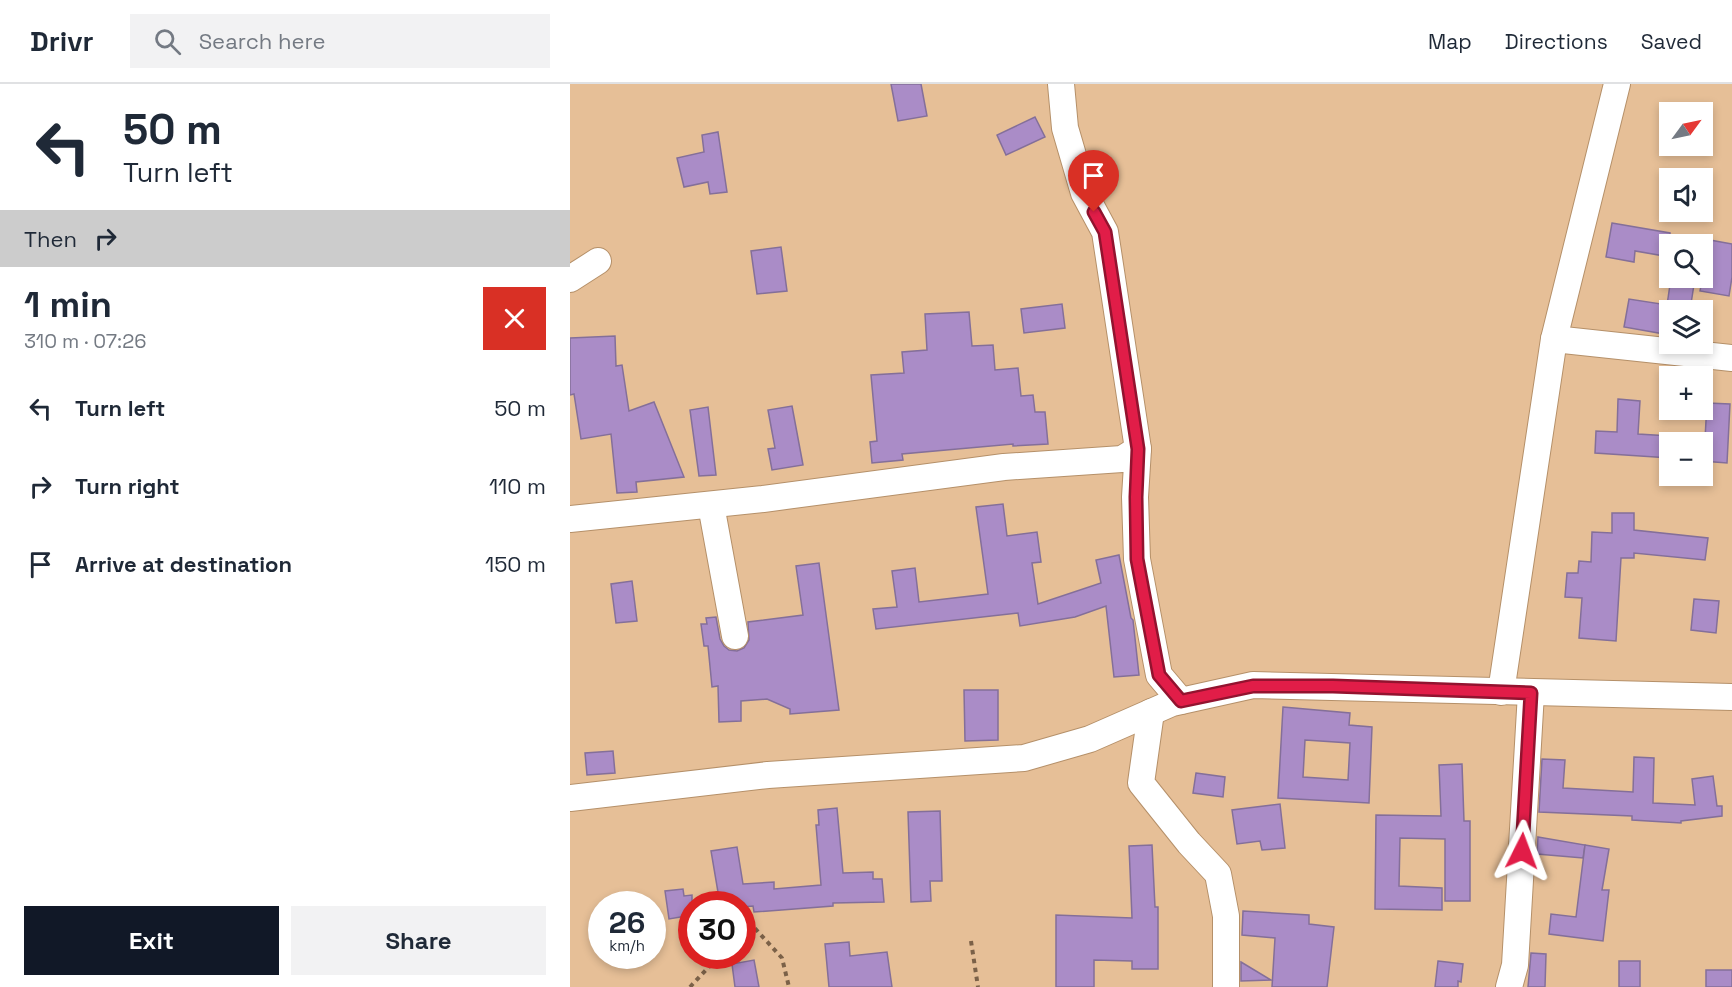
<!DOCTYPE html>
<meta charset="utf-8">
<style>
body{margin:0;font-family:"Space Grotesk",sans-serif;background:#f2f2f3;color:#1f2937;height:100vh;display:flex;flex-direction:column;font-size:22px;white-space:nowrap}
*{box-sizing:border-box;margin:0}
p{font-size:20px;color:#747a83}
.icon{flex:none;width:33px;height:33px;fill:none;stroke:currentColor;stroke-width:2;stroke-linecap:round;stroke-linejoin:round}
.map{position:relative;flex:1;overflow:hidden}
.panel{display:flex;flex-direction:column;background:#fff;width:570px}
.panel>*{flex:none}
.banner{background:#fff;color:#1f2937;overflow:hidden}
.needle{width:39px;rotate:57deg}
.controls{position:absolute;left:1089px;top:18px;display:grid;gap:12px}
.controls a{display:grid;place-items:center;width:54px;height:54px;border-radius:0px;background:#fff;box-shadow:0 3px 9px #0003;font-size:30px}
.speed{position:absolute;left:18px;top:807px;display:flex;gap:12px;font-size:30px;font-weight:700;text-align:center}
.speed>*{display:grid;place-content:center;width:78px;height:78px;border-radius:50%;background:#fff;box-shadow:0 3px 9px #0003;line-height:1}
.speed small{font-size:15px;font-weight:400}
.speed .limit{border:9px solid #d22;background:#fff;color:#111}
.pin{position:absolute;display:grid;place-items:center;width:51px;height:51px;color:#fff;margin:-62px -26px;border-radius:50% 50% 50% 0;rotate:-45deg;box-shadow:0 0 6px #0007}
.pin .icon{rotate:45deg}
.me{position:absolute;width:66px;margin:-33px;rotate:3deg;stroke-linejoin:round;filter:drop-shadow(0 0 4px #0008)}
.turn{display:flex;align-items:center;gap:21px;height:126px;padding:0 24px;font-size:27px}
.turn .icon{width:78px;height:78px;stroke-width:2.5}
.turn b{display:block;font-size:42px;line-height:51px}
.then{display:flex;align-items:center;height:57px;padding:0 24px;background:#0003;gap:12px;font-size:22px}
.round{display:grid;place-items:center;flex:none;width:63px;height:63px;border-radius:0px;background:#f2f2f3}
.headline{display:flex;align-items:center;justify-content:space-between;height:102px;padding:0 24px}
h1{font-size:36px;font-weight:700;line-height:45px}
.primary-button{display:flex;gap:12px;margin-top:auto;padding:12px 24px}
.primary-button a{flex:1;height:69px;border-radius:0px;background:#111827;color:#fff;font-size:24px;font-weight:700;line-height:69px;text-align:center}
.primary-button a+a{background:#f2f2f3;color:#1f2937}
ul{padding:0;list-style:none}
li{display:flex;align-items:center;gap:18px;height:78px;padding:0 24px}
li div{flex:1}
li b{display:block;font-size:22px}
li em{font-style:normal}
header{display:flex;align-items:center;gap:36px;box-sizing:border-box;height:84px;padding:0 30px;background:#fff;border-bottom:2px solid #e0e1e3}
header strong{font-size:28px}
nav{display:flex;gap:33px;margin-inline-start:auto;font-size:21px}
.search{width:420px;height:54px;background:#f2f2f3;display:flex;align-items:center;gap:15px;box-sizing:border-box;padding:0 21px;border-radius:0px;color:#747a83;font-size:22px}
main{display:flex;flex:1;min-height:0}
.map>svg:first-child{display:block}
.building{fill:#aa8cc7;stroke:#846f99;stroke-width:1.5;fill-rule:evenodd}
.lines{fill:none;stroke-linecap:round;stroke-linejoin:round}
.minor-casing{stroke:#b59069;stroke-width:28}
.path{stroke:#7b6148;stroke-width:4;stroke-dasharray:4.5 4.5;stroke-linecap:butt}
.minor{stroke:#fff;stroke-width:26}
.route-casing{stroke:#92132f;stroke-width:15}
.route{stroke:#e11d48;stroke-width:10}
</style>
<header>
<strong>Drivr</strong>
<div class="search"><svg class="icon" aria-label="search" viewBox="0 0 24 24"><circle cx="10" cy="10" r="6"/><path d="M15 15l6 6"/></svg>Search here</div>
<nav><a>Map</a><a>Directions</a><a>Saved</a></nav>
</header>
<main>
<section class="panel">
<div class="banner">
<div class="turn"><svg class="icon" aria-label="left" viewBox="0 0 24 24"><path d="M17 20v-9H6M10 6l-5 5 5 5"/></svg><div><b>50 m</b>Turn left</div></div>
<div class="then">Then<svg class="icon" aria-label="right" viewBox="0 0 24 24"><path d="M7 20v-9h11M14 6l5 5-5 5"/></svg></div>
</div>
<div class="headline"><div><h1>1 min</h1><p>310 m · 07:26</p></div><a class="round" style="background:#d93025;color:#fff"><svg class="icon" aria-label="close" viewBox="0 0 24 24"><path d="M6 6l12 12M18 6L6 18"/></svg></a></div>
<ul>
<li><svg class="icon" aria-label="left" viewBox="0 0 24 24"><path d="M17 20v-9H6M10 6l-5 5 5 5"/></svg><div><b>Turn left</b></div><em>50 m</em></li>
<li><svg class="icon" aria-label="right" viewBox="0 0 24 24"><path d="M7 20v-9h11M14 6l5 5-5 5"/></svg><div><b>Turn right</b></div><em>110 m</em></li>
<li><svg class="icon" aria-label="arrive" viewBox="0 0 24 24"><path d="M6 21V4h12l-3 4 3 4H6"/></svg><div><b>Arrive at destination</b></div><em>150 m</em></li>
</ul>
<div class="primary-button"><a>Exit</a><a>Share</a></div>
</section>
<div class="map">
<svg width="1162" height="903" viewBox="0 0 1162 903">
<rect width="100%" height="100%" fill="#e6bf97"/>
<!-- building -->
<g class="building">
<path d="M321,0h30l6,32 -29,5z"/>
<path d="M465,33l10,20 -39,18 -9,-20z"/>
<path d="M148,48l9,60 -17,2 -2,-12 -24,5 -7,-29 27,-6 -2,-17z"/>
<path d="M1042,139l58,10v24l-35,-6 -1,11 -28,-5z"/>
<path d="M1140,156l22,4v33l-3,19 -29,-5z"/>
<path d="M211,163l6,44 -30,3 -6,-43z"/>
<path d="M1101,194h24l-5,32h-20v25l-46,-8 5,-28 38,6z"/>
<path d="M492,220l3,24 -41,5 -3,-24z"/>
<path d="M399,228l3,34 21,-1 2,25 23,-2 3,28 12,-1 2,17h10l3,32 -35,2v-2l-111,10 1,6 -31,3 -2,-21 7,-1 -6,-66 33,-2 -2,-21 25,-2 -2,-36z"/>
<path d="M45,252l1,30 6,-1 7,46 25,-9 30,75 -48,5 1,10 -20,1 -6,-59 -30,5 -7,-45 -4,1v-57z"/>
<path d="M1048,315l22,2 -2,33 32,2v22l-75,-5 1,-22 21,1z"/>
<path d="M1137,319l23,1 -3,59 -25,-2v-23l3,1z"/>
<path d="M222,322l11,59 -31,5 -4,-21 7,-1 -7,-38z"/>
<path d="M138,323l8,68 -17,1 -9,-66z"/>
<path d="M433,420l4,32 30,-4 4,30 -9,1 6,41 63,-21 -5,-23 23,-5 12,63 2,2 6,55 -25,2 -8,-71 -31,11 -55,9 -2,-13 -142,16 -3,-20 24,-2 -5,-36 23,-3 4,34 69,-8 -12,-87z"/>
<path d="M1042,429h22v17l74,8 -3,22 -71,-7v5h-13l-5,83 -37,-3 3,-40 -17,-1 2,-24h11l1,-12 12,1 1,-30 20,1z"/>
<path d="M249,479l20,147 -49,4v-5l-23,-10 -26,2v20l-22,1 -1,-36 -6,1 -4,-41h-4l-3,-22h6l-1,-6 10,-1 4,22 4,7 5,4 8,1 7,-3 5,-8 -1,-18 55,-7 -7,-49z"/>
<path d="M62,497l5,40 -21,2 -5,-39z"/>
<path d="M1124,515l25,2 -3,32 -25,-3z"/>
<path d="M394,606h34v50l-33,1z"/>
<path d="M713,623l67,6 -1,12 23,2 -3,76 -91,-5zM735,656l45,3 -2,37 -45,-3z"/>
<path d="M43,667l2,22 -28,2 -2,-22z"/>
<path d="M1064,673l20,1 -1,45 42,2 -3,-26 21,-3 4,30h5v10l-41,5v2l-49,-3v-4l-93,-4 3,-53 23,1 -2,28 70,4z"/>
<path d="M892,680l2,57h6v80h-25v-62l-45,-1 -1,48 43,2v22l-67,-1 1,-94 65,1 -2,-51z"/>
<path d="M626,689l29,4 -2,20 -30,-4z"/>
<path d="M710,720l5,44 -23,2 -2,-9 -23,3 -5,-34z"/>
<path d="M267,724l6,65 30,-1v7h9l2,23 -51,1v3l-79,6 -1,-6 -11,1v-3h-22l-9,-53 26,-4 6,37 31,-2v7l47,-4 -5,-60h3l-1,-15z"/>
<path d="M370,727l2,70h-12l1,20 -20,1 -3,-90z"/>
<path d="M968,753l47,8 -2,13 -46,-4z"/>
<path d="M582,761l3,62h3v62h-26v-8l-38,-1v27h-38v-72l76,3 -3,-72z"/>
<path d="M1015,761l24,4 -7,41h7l-6,51 -54,-7 2,-20 25,3z"/>
<path d="M113,805l1,7 8,-1v20l-23,4 -4,-28z"/>
<path d="M673,827l66,4v9l25,3 -7,60h-55l3,-49 -33,-3z"/>
<path d="M279,858l1,14 37,-4 5,35h-63l-4,-43z"/>
<path d="M961,869l15,1 -1,33h-17z"/>
<path d="M184,876l5,27h-24l-3,-23z"/>
<path d="M868,877l25,3 -2,18 -3,-1v6h-23z"/>
<rect x="1049" y="877" width="21" height="26"/>
<path d="M671,878l30,18 -30,1z"/>
<rect x="1136" y="886" width="26" height="17"/>
</g>
<g class="lines">
<!-- minor casing -->
<g class="minor-casing">
<g id="minor">
<path d="M491,0l4,44 19,65 21,39 33,217"/>
<path d="M0,195l28,-18"/>
<path d="M984,255l178,19"/>
<path d="M141,421l24,131"/>
<path d="M0,435l193,-20 241,-32 118,-8 16,-10 -3,48 2,62 22,116 22,26"/>
<path d="M931,608l53,-353 63,-255"/>
<path d="M581,628l-10,71 48,60 29,31 8,42v71"/>
<path d="M0,714l198,-23 256,-17 66,-19 82,-36 81,-18 479,12"/>
<path d="M939,903l6,-22 16,-272"/>
</g>
</g>
<!-- path -->
<g class="path">
<path d="M172,846l8,-7 32,35 7,29"/>
<path d="M401,857l7,46"/>
<path d="M120,903l29,-31"/>
</g>
<!-- minor -->
<use href="#minor" class="minor"/>
</g>
<g class="lines">
<!-- route casing -->
<g class="route-casing">
<path id="route" d="M524,128l11,20 33,217 -2,48 1,62 22,116 22,26 72,-15h80l198,7 -9,158"/>
</g>
<!-- route -->
<use href="#route" class="route"/>
</g>
</svg>
<div class="controls">
<a><svg class="needle" viewBox="-14 -14 28 28"><path d="M0-13l5 13h-10z" fill="#e53935"/><path d="M0 13l5-13h-10z" fill="#747a83"/></svg></a>
<a><svg class="icon" aria-label="sound" viewBox="0 0 24 24"><path d="M4 9h4l5-4v14l-5-4H4zM17 9q2 3 0 6"/></svg></a>
<a><svg class="icon" aria-label="search" viewBox="0 0 24 24"><circle cx="10" cy="10" r="6"/><path d="M15 15l6 6"/></svg></a>
<a><svg class="icon" aria-label="layers" viewBox="0 0 24 24"><path d="M12 4l9 5-9 5-9-5zM3 14l9 5 9-5"/></svg></a>
<a>+</a>
<a>−</a>
</div>
<div class="speed"><div>26<small>km/h</small></div><div class="limit">30</div></div>
<div class="pin" style="left:524px;top:128px;background:#d93025"><svg class="icon" aria-label="arrive" viewBox="0 0 24 24"><path d="M6 21V4h12l-3 4 3 4H6"/></svg></div>
<svg class="me" style="left:952px;top:767px" viewBox="-20 -20 40 40"><path d="M0-17L14 15 0 8-14 15z" fill="#e11d48" stroke="#fff" stroke-width="4"/></svg>
</div>
</main>
